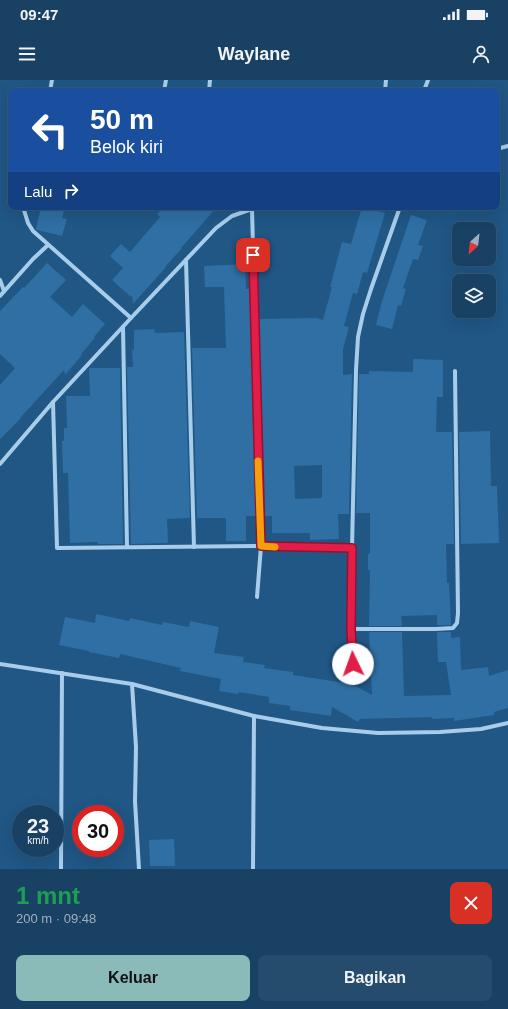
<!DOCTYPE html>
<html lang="id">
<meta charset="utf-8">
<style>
body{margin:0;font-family:Helvetica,sans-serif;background:#254c6d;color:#f1f3f6;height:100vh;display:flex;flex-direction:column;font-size:15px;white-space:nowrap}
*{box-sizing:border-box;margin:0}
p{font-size:13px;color:#9fafbf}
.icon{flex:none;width:22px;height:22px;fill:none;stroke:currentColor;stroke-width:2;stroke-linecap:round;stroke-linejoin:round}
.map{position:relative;height:789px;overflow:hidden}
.details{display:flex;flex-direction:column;background:#184164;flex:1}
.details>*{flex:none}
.hud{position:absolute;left:8px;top:8px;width:492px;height:122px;border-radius:8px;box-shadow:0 4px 16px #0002,0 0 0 1px #365a78;background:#1a4fa0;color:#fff;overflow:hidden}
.needle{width:26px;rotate:207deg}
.fabs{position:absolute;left:452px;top:142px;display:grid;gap:8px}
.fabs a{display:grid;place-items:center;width:44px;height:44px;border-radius:8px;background:#184164;box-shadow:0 4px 16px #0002,0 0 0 1px #365a78;font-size:20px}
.speed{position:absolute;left:12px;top:725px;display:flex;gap:8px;font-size:20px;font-weight:700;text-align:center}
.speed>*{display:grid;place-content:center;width:52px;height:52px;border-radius:50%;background:#184164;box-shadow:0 4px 16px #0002,0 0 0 1px #365a78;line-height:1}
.speed small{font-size:10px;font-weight:400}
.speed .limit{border:6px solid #d22;background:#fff;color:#111}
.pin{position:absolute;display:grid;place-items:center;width:34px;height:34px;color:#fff;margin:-17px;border-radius:8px;box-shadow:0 2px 6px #0006}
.me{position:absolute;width:44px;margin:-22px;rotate:357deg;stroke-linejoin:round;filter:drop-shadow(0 0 3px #0008)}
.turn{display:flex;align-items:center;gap:14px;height:84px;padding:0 16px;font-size:18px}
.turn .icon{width:52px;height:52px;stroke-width:2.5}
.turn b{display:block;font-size:28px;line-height:34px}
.then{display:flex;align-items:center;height:38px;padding:0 16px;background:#0003;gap:8px;font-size:15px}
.round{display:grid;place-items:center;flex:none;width:42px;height:42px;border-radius:8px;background:#254c6d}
.head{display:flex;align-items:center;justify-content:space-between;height:68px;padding:0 16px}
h1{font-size:24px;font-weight:700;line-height:30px;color:#1e9e55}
.cta{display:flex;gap:8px;margin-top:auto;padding:8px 16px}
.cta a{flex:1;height:46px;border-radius:8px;background:#8bbbb9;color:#111;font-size:16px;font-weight:700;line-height:46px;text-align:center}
.cta a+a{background:#254c6d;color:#f1f3f6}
.status{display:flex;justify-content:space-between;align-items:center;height:28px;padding:0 20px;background:#184164;direction:ltr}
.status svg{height:11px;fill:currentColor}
header{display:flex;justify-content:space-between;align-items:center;height:52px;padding:0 16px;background:#184164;font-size:18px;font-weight:700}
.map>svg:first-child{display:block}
.building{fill:#2f6fa3;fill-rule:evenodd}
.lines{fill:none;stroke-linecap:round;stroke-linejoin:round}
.street{stroke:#a8cdea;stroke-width:4}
.route-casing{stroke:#92132f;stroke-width:10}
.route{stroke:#e11d48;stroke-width:7}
.slow{stroke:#f59e0b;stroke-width:7}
</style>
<div class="status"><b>09:47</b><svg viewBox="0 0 49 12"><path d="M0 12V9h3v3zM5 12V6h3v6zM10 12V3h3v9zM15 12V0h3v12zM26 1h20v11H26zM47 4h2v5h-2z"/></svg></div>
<header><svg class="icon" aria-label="menu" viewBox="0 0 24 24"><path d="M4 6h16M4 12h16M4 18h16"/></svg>Waylane<svg class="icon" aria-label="person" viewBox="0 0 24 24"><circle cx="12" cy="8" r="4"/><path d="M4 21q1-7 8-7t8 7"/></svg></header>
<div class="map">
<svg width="508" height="789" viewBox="0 0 508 789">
<rect width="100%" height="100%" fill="#205785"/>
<!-- building -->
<g class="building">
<path d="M41,127h24l-3,11 5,1 -5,17 -25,-6 -1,-1z"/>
<path d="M164,127h53l-36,41h1l-17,19h1l-33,37 -1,-9 -1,2 -19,-17 11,-12 -13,-12 11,-12 9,8 30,-35 -3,-3z"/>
<path d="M362,127l23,6 -18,60 -4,-1 -6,22 -4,-1 -9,33 5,1 -6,22v26l9,-1 -3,140h-11l1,25 -29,1v-7h-38v-17h-8l-6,-197 59,-1 6,2 9,-33h-2l12,-45 9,2zM322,385v33l-27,1 -1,-33z"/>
<path d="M411,135l16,5 -9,25 5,1 -5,14 -5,-1 -10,29 3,1 -5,17 -3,-1 -6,24 -16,-4 6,-24z"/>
<path d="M47,183l19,17 -16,17 22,20 11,-13 22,20 -11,13 1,1 -14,16 1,1 -17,20 -1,-5 -43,47v1l-21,21v-54l15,-17 -15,-14v-43l23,-24 1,1z"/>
<path d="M245,184l1,25 5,-1 6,228h-11v25h-20v-23h-29l-5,-170h34l-2,-61h-19l-1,-21z"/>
<path d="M154,249l1,4 29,-1 6,186 -23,1 1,24 -37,1 -4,-177h6l-1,-18 2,2v-21z"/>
<path d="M413,279l30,1v37h-6l-1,35h16l2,112h-8l1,39h2l2,42h-14v-10l-36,1 1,10h-33l1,-56h-2v-16h2v-41h-14l3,-139h10v-3l44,1z"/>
<path d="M89,288h31l3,176h-25v-2l-28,1 -2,-70h-5l-1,-32h2v-13h3l-1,-32h24z"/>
<path d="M490,351l1,55h6l2,57 -38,1 -2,-112z"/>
<path d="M96,534l33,7 1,-3 32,7 1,-3 26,5 1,-6 29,6 -5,26 30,4 -1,5 22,3 -1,3 29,4v3l59,9 20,11 -3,-63h33l2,64 47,-1 -5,-33h-8l-1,-30h14v6l9,-1 1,33 27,-3 1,9 19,-6v38l-14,4v3l-40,6v-3l-22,1v-2l-72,2 -2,3 -26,-15 -1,9 -41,-6v-4l-21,-3v-6l-30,-5 -1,2 -19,-3 2,-12 -41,-8 1,-3 -61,-14 -1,4 -30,-6v-1l-30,-6 6,-28 30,6z"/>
<path d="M174,759l1,27h-25l-1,-26z"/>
</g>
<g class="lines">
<!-- street -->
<g class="street">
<path d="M50,11l2,-11"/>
<path d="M164,11l2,-11"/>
<path d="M209,11l1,-11"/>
<path d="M385,11l1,-11"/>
<path d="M423,11l2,-3 3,-8"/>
<path d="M497,69l11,-3"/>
<path d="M23,127l5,16 5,8 98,87"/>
<path d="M252,129l9,337 -4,51"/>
<path d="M186,180l8,287"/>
<path d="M0,200l4,11"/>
<path d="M0,216l33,-37 15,-14"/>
<path d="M123,247l4,220"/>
<path d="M53,322l4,146 204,-2 91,2"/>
<path d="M0,384l53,-62 78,-84 85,-90 16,-12 26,-9"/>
<path d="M351,549h85l17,-1 4,-5 1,-10 -3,-242"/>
<path d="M0,584l132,20 122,32 68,12 56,5 62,-1 41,-3 27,-6"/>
<path d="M353,584l-2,-35 1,-81 4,-178 2,-33 5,-23 8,-25 29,-82"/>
<path d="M132,604l4,63 -1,54 4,68"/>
<path d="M61,789l1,-196"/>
<path d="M253,789l1,-153"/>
</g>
</g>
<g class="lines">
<!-- route casing -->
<g class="route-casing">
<path id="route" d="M253,175l8,291 91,2 -1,81 2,35"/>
</g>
<!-- route -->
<use href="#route" class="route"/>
<!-- slow -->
<path class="slow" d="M258,381l3,85 14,1"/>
</g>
</svg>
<div class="fabs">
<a><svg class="needle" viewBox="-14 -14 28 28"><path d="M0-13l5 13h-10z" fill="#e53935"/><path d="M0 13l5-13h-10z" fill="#9fafbf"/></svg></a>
<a><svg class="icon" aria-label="layers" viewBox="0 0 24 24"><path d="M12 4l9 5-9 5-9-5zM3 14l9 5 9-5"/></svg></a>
</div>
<div class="speed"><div>23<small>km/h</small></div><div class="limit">30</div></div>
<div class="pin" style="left:253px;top:175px;background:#d93025"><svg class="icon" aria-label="arrive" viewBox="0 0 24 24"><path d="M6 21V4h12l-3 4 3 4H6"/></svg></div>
<svg class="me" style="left:353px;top:584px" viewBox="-20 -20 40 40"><circle r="19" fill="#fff"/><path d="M0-13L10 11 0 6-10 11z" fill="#e11d48"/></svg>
<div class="hud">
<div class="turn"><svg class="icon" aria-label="left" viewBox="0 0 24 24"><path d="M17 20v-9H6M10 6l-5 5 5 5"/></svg><div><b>50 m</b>Belok kiri</div></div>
<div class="then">Lalu<svg class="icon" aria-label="right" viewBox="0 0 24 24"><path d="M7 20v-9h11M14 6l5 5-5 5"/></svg></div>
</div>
</div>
<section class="details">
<div class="head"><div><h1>1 mnt</h1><p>200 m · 09:48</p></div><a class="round" style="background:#d93025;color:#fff"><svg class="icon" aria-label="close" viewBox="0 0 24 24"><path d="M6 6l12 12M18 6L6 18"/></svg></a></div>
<div class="cta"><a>Keluar</a><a>Bagikan</a></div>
</section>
